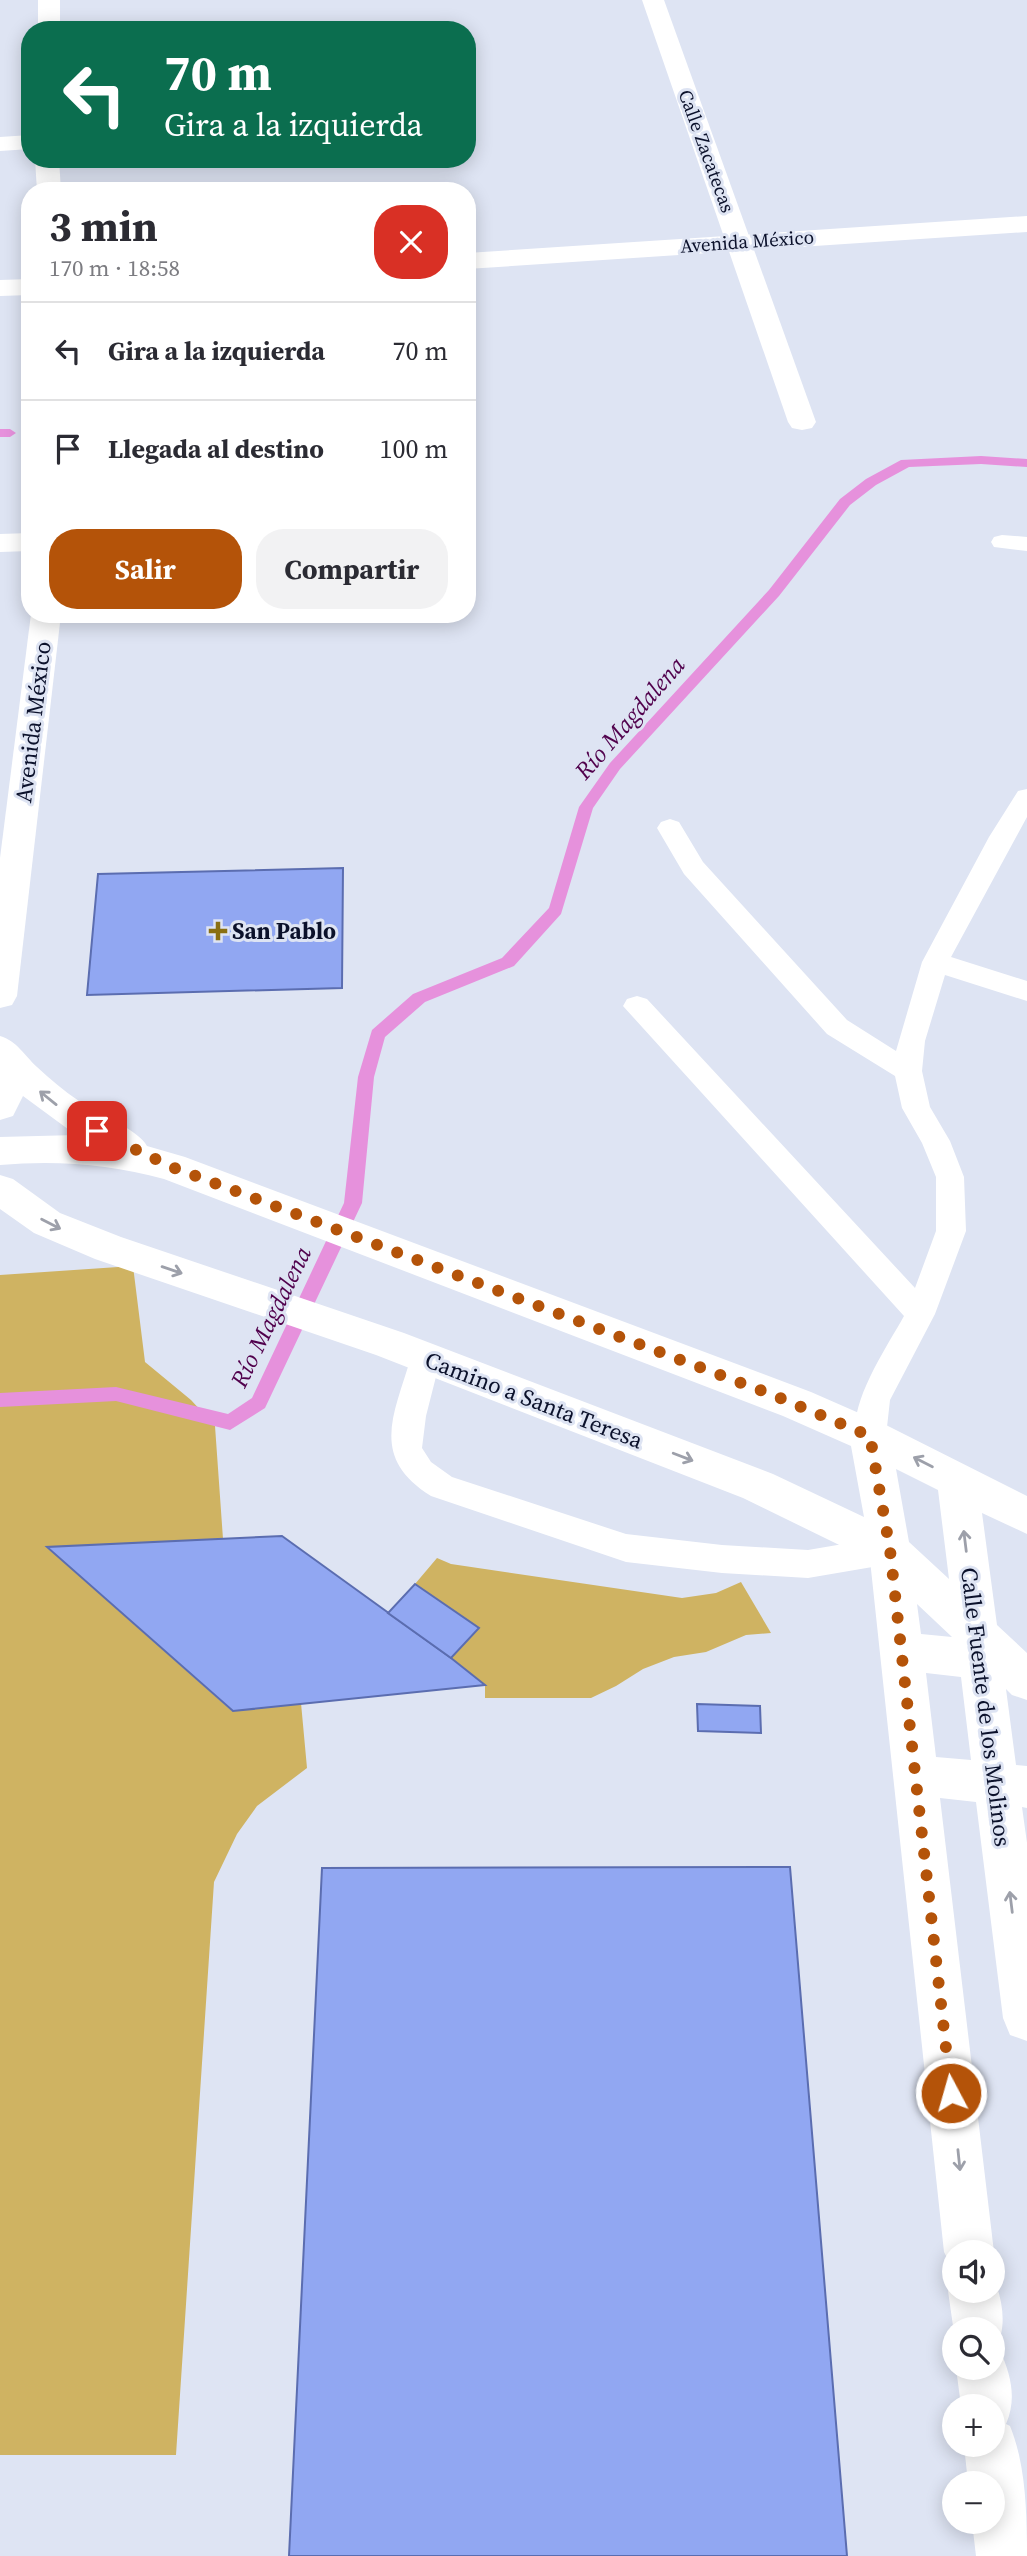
<!DOCTYPE html>
<html lang="es">
<meta charset="utf-8">
<style>
body{margin:0;font-family:"Source Serif 4",serif;background:#f2f2f3;color:#2b2b33;height:100vh;display:flex;flex-direction:column;font-size:26px;white-space:nowrap}
*{box-sizing:border-box;margin:0}
p{font-size:23px;color:#7c7c81}
.icon{flex:none;width:38px;height:38px;fill:none;stroke:currentColor;stroke-width:2;stroke-linecap:round;stroke-linejoin:round}
.map{position:relative;flex:1;overflow:hidden}
.details{position:absolute;left:21px;top:182px;width:455px;height:441px;display:flex;flex-direction:column;background:#fff;border-radius:28px;box-shadow:0 4px 18px #0003}
.details>*{flex:none}
.banner{position:absolute;left:21px;top:21px;width:455px;height:147px;border-radius:28px;box-shadow:0 4px 18px #0003;background:#0b6e4f;color:#fff;overflow:hidden}
.tools{position:absolute;left:942px;top:2240px;display:grid;gap:14px}
.tools a{display:grid;place-items:center;width:63px;height:63px;border-radius:50%;background:#fff;box-shadow:0 4px 18px #0003;font-size:35px}
.pin{position:absolute;display:grid;place-items:center;width:60px;height:60px;color:#fff;margin:-30px;border-radius:14px;box-shadow:0 4px 10px #0006}
.me{position:absolute;width:77px;margin:-38px;rotate:354deg;stroke-linejoin:round;filter:drop-shadow(0 0 5px #0008)}
.turn{display:flex;align-items:center;gap:24px;height:147px;padding:0 28px;font-size:32px}
.turn .icon{width:91px;height:91px;stroke-width:2.5}
.turn b{display:block;font-size:49px;line-height:60px}
.round{display:grid;place-items:center;flex:none;width:74px;height:74px;border-radius:28px;background:#f2f2f3}
.head{display:flex;align-items:center;justify-content:space-between;height:119px;padding:0 28px}
h1{font-size:42px;font-weight:700;line-height:52px}
.primary-button{display:flex;gap:14px;margin-top:auto;padding:14px 28px}
.primary-button a{flex:1;height:80px;border-radius:28px;background:#b45309;color:#fff;font-size:28px;font-weight:700;line-height:80px;text-align:center}
.primary-button a+a{background:#f2f2f3;color:#2b2b33}
ul{padding:0;list-style:none}
li{display:flex;align-items:center;gap:21px;height:98px;padding:0 28px;border-top:2px solid #e1e1e2}
li div{flex:1}
li b{display:block;font-size:26px}
li em{font-style:normal}
.map>svg:first-child{display:block}
.green{fill:#cfb362}
.lines{fill:none;stroke-linecap:round;stroke-linejoin:round}
.stream{fill:#e691dc;fill-rule:evenodd}
.building{fill:#91a7f2;stroke:#5b6db0;stroke-width:2}
.service{fill:#fff;fill-rule:evenodd}
.minor{fill:#fff;fill-rule:evenodd}
.tertiary{fill:#fff;fill-rule:evenodd}
.oneway{stroke:#9da0aa}
.route{stroke:#b45309;stroke-width:12;stroke-dasharray:0 21.6}
.poi-dot{fill:#8a6f11;stroke:#dee4f3;stroke-width:2.5}
.labels{text-anchor:middle;stroke-width:6;stroke-linejoin:round;paint-order:stroke}
.far-street-label{font-size:19px;fill:#0b112b;stroke:#dee4f3}
.street-label{font-size:23px;fill:#0b112b;stroke:#dee4f3}
.poi-label{font-size:23px;font-weight:bold;fill:#0b112b;stroke:#dee4f3;text-anchor:start}
.water-label{font-size:24px;font-style:italic;fill:#51024d;stroke:#dee4f3}
</style>
<div class="map">
<svg width="1027" height="2556" viewBox="0 0 1027 2556">
<rect width="100%" height="100%" fill="#dee4f3"/>
<!-- green -->
<g class="green">
<path d="M133,1266l12,96 46,38 24,26 8,113 -175,9 184,163 69,-8 6,65 -50,38 -20,28 -23,48 -38,573h-176v-1180z"/>
<path d="M437,1558l14,6 231,34 34,-5 25,-11 30,51 -25,2 -40,17 -32,5 -31,12 -27,17 -25,12h-106v-13l-34,-27 28,-30 -64,-44z"/>
</g>
<g class="lines">
<!-- stream -->
<g class="stream">
<path d="M0,429h10l6,4 -6,4h-10z"/>
<path d="M981,456l46,3v8l-46,-3 -72,3 -33,18 -26,20 -71,91 -159,173 -27,39 -32,106 -47,52 -89,36 -40,35 -11,40 -12,126 -97,205 -35,22 -114,-29 -116,6v-14l116,-6 112,27 24,-16 92,-195 14,-126 14,-47 41,-36 89,-36 47,-50 30,-101 31,-44 159,-173 71,-91 26,-20 35,-19z"/>
</g>
</g>
<!-- building -->
<g class="building">
<path d="M343,868l-1,120 -255,7 11,-121z"/>
<path d="M282,1536l169,122 34,27 -252,26 -186,-164z"/>
<path d="M415,1584l64,44 -28,30 -63,-45z"/>
<path d="M697,1704l63,2 1,27 -63,-2z"/>
<path d="M790,1867l57,689h-558l33,-688z"/>
</g>
<g class="lines">
<!-- service -->
<g class="service">
<path d="M1002,535l25,2v14l-33,-4 -3,-5 3,-5z"/>
<path d="M1027,789v28l-76,140 76,24v20l-82,-26 -20,66 -3,30 8,36 20,34 14,36 2,54 -31,83 -45,86 -4,36 -5,9 -11,4 -11,-4c-17,-33 28,-98 45,-129l-281,-310 4,-7 10,-3 10,3 268,289 21,-57v-54l-14,-34 -20,-35 -7,-32 -68,-42 -143,-160 -27,-46 4,-6 9,-3 9,3 24,40 144,158 49,31 26,-89 67,-125 29,-46z"/>
<path d="M426,1345l11,3 4,9 -15,59 -4,32 9,14 21,15 174,57 96,11 86,5 82,-14 11,4 5,10 -5,10 -11,4 -82,14 -86,-5 -96,-11 -195,-66c-62,-39 -37,-81 -20,-139l4,-9z"/>
</g>
<!-- minor -->
<g class="minor">
<rect x="38" y="0" width="22" height="30"/>
<path d="M642,0h22l152,422 -4,6 -10,2 -10,-2 -4,-6z"/>
<path d="M30,135v14l-30,2v-14z"/>
<path d="M35,159h24l2,32h-24z"/>
<path d="M30,279v16l-30,1v-16z"/>
<path d="M30,533v18l-30,1v-18z"/>
</g>
<!-- tertiary -->
<g class="tertiary">
<path d="M1027,216v16l-560,37v-16z"/>
<path d="M31,614h30l-44,382 -5,9 -12,3v-150z"/>
<path d="M0,1036c17,5 24,19 37,31 13,12 27,24 42,34 19,13 59,28 68,45l38,11 626,235 73,32 143,72v38l-45,-21 15,112 30,28v47l-15,-5 -6,-6 10,76 11,1v42l-5,-1 5,36v198l-17,-6 -7,-17 -27,-216 -36,-4 54,454 -2,5v-5h-38v19l-10,-19 -74,-692 -127,-62 -367,-143 -281,-96 -61,-26 -34,-24v-34l13,4 47,34 61,24 283,96 369,141 91,43 -13,-71 -68,-30 -619,-237c-54,-15 -108,-19 -164,-14v-28l76,-2 -53,-39 -10,20 -13,4zM896,1469l42,21 11,89 -40,-37zM917,1604l35,33 -31,-3zM926,1673l35,4 10,83 -35,-3z"/>
<path d="M992,2273c10,25 16,51 4,75l4,2c11,26 17,48 6,74l4,2c16,39 17,88 17,130h-51l-4,-34h20v-39h-24l-4,-38h28v-39h-31l-5,-38h36v-39h-38v4l-6,-42 6,-13v13h38z"/>
</g>
</g>
<!-- one-way arrows -->
<defs><path id="oneway-shaft" d="M-6 0H5M1.5-3L5.5 0L1.5 3" fill="none" stroke-width="1.6" stroke-linecap="round" stroke-linejoin="round" transform="scale(1.75)"/></defs>
<g class="oneway">
<use href="#oneway-shaft" transform="translate(48 1098) rotate(-141)"/>
<use href="#oneway-shaft" transform="translate(51 1224) rotate(27)"/>
<use href="#oneway-shaft" transform="translate(172 1270) rotate(19)"/>
<use href="#oneway-shaft" transform="translate(683 1457) rotate(21)"/>
<use href="#oneway-shaft" transform="translate(923 1462) rotate(-153)"/>
<use href="#oneway-shaft" transform="translate(965 1541) rotate(-97)"/>
<use href="#oneway-shaft" transform="translate(1011 1902) rotate(-97)"/>
<use href="#oneway-shaft" transform="translate(959 2160) rotate(84)"/>
</g>
<g class="lines">
<!-- route -->
<path class="route" d="M97,1131l75,36 601,228 97,41 20,114 61,543"/>
</g>
<!-- markers -->
<path class="poi-dot" d="M214.5 920.5h7v7h7v7h-7v7h-7v-7h-7v-7h7z"/>
<g class="labels">
<!-- far-street labels -->
<g class="far-street-label">
<text transform="translate(707 151) rotate(70)" y="7">Calle Zacatecas</text>
<text transform="translate(747 241) rotate(-4)" y="7">Avenida México</text>
</g>
<!-- street labels -->
<g class="street-label">
<text transform="translate(33 722) rotate(-83)" y="8">Avenida México</text>
<text transform="translate(534 1400) rotate(21)" y="8">Camino a Santa Teresa</text>
<text transform="translate(986 1707) rotate(83)" y="8">Calle Fuente de los Molinos</text>
</g>
<!-- poi labels -->
<g class="poi-label">
<text x="232" y="939">San Pablo</text>
</g>
<!-- water labels -->
<g class="water-label">
<text transform="translate(630 718) rotate(-49)" y="8">Río Magdalena</text>
<text transform="translate(271 1317) rotate(-64)" y="8">Río Magdalena</text>
</g>
</g>
</svg>
<div class="tools">
<a><svg class="icon" aria-label="sound" viewBox="0 0 24 24"><path d="M4 9h4l5-4v14l-5-4H4zM17 9q2 3 0 6"/></svg></a>
<a><svg class="icon" aria-label="search" viewBox="0 0 24 24"><circle cx="10" cy="10" r="6"/><path d="M15 15l6 6"/></svg></a>
<a>+</a>
<a>−</a>
</div>
<div class="pin" style="left:97px;top:1131px;background:#d93025"><svg class="icon" aria-label="arrive" viewBox="0 0 24 24"><path d="M6 21V4h12l-3 4 3 4H6"/></svg></div>
<svg class="me" style="left:951px;top:2093px" viewBox="-20 -20 40 40"><circle r="17" fill="#b45309" stroke="#fff" stroke-width="3"/><path d="M0-11L8 9 0 5-8 9z" fill="#fff"/></svg>
<div class="banner">
<div class="turn"><svg class="icon" aria-label="left" viewBox="0 0 24 24"><path d="M17 20v-9H6M10 6l-5 5 5 5"/></svg><div><b>70 m</b>Gira a la izquierda</div></div>
</div>
<section class="details">
<div class="head"><div><h1>3 min</h1><p>170 m · 18:58</p></div><a class="round" style="background:#d93025;color:#fff"><svg class="icon" aria-label="close" viewBox="0 0 24 24"><path d="M6 6l12 12M18 6L6 18"/></svg></a></div>
<ul>
<li><svg class="icon" aria-label="left" viewBox="0 0 24 24"><path d="M17 20v-9H6M10 6l-5 5 5 5"/></svg><div><b>Gira a la izquierda</b></div><em>70 m</em></li>
<li><svg class="icon" aria-label="arrive" viewBox="0 0 24 24"><path d="M6 21V4h12l-3 4 3 4H6"/></svg><div><b>Llegada al destino</b></div><em>100 m</em></li>
</ul>
<div class="primary-button"><a>Salir</a><a>Compartir</a></div>
</section>
</div>
